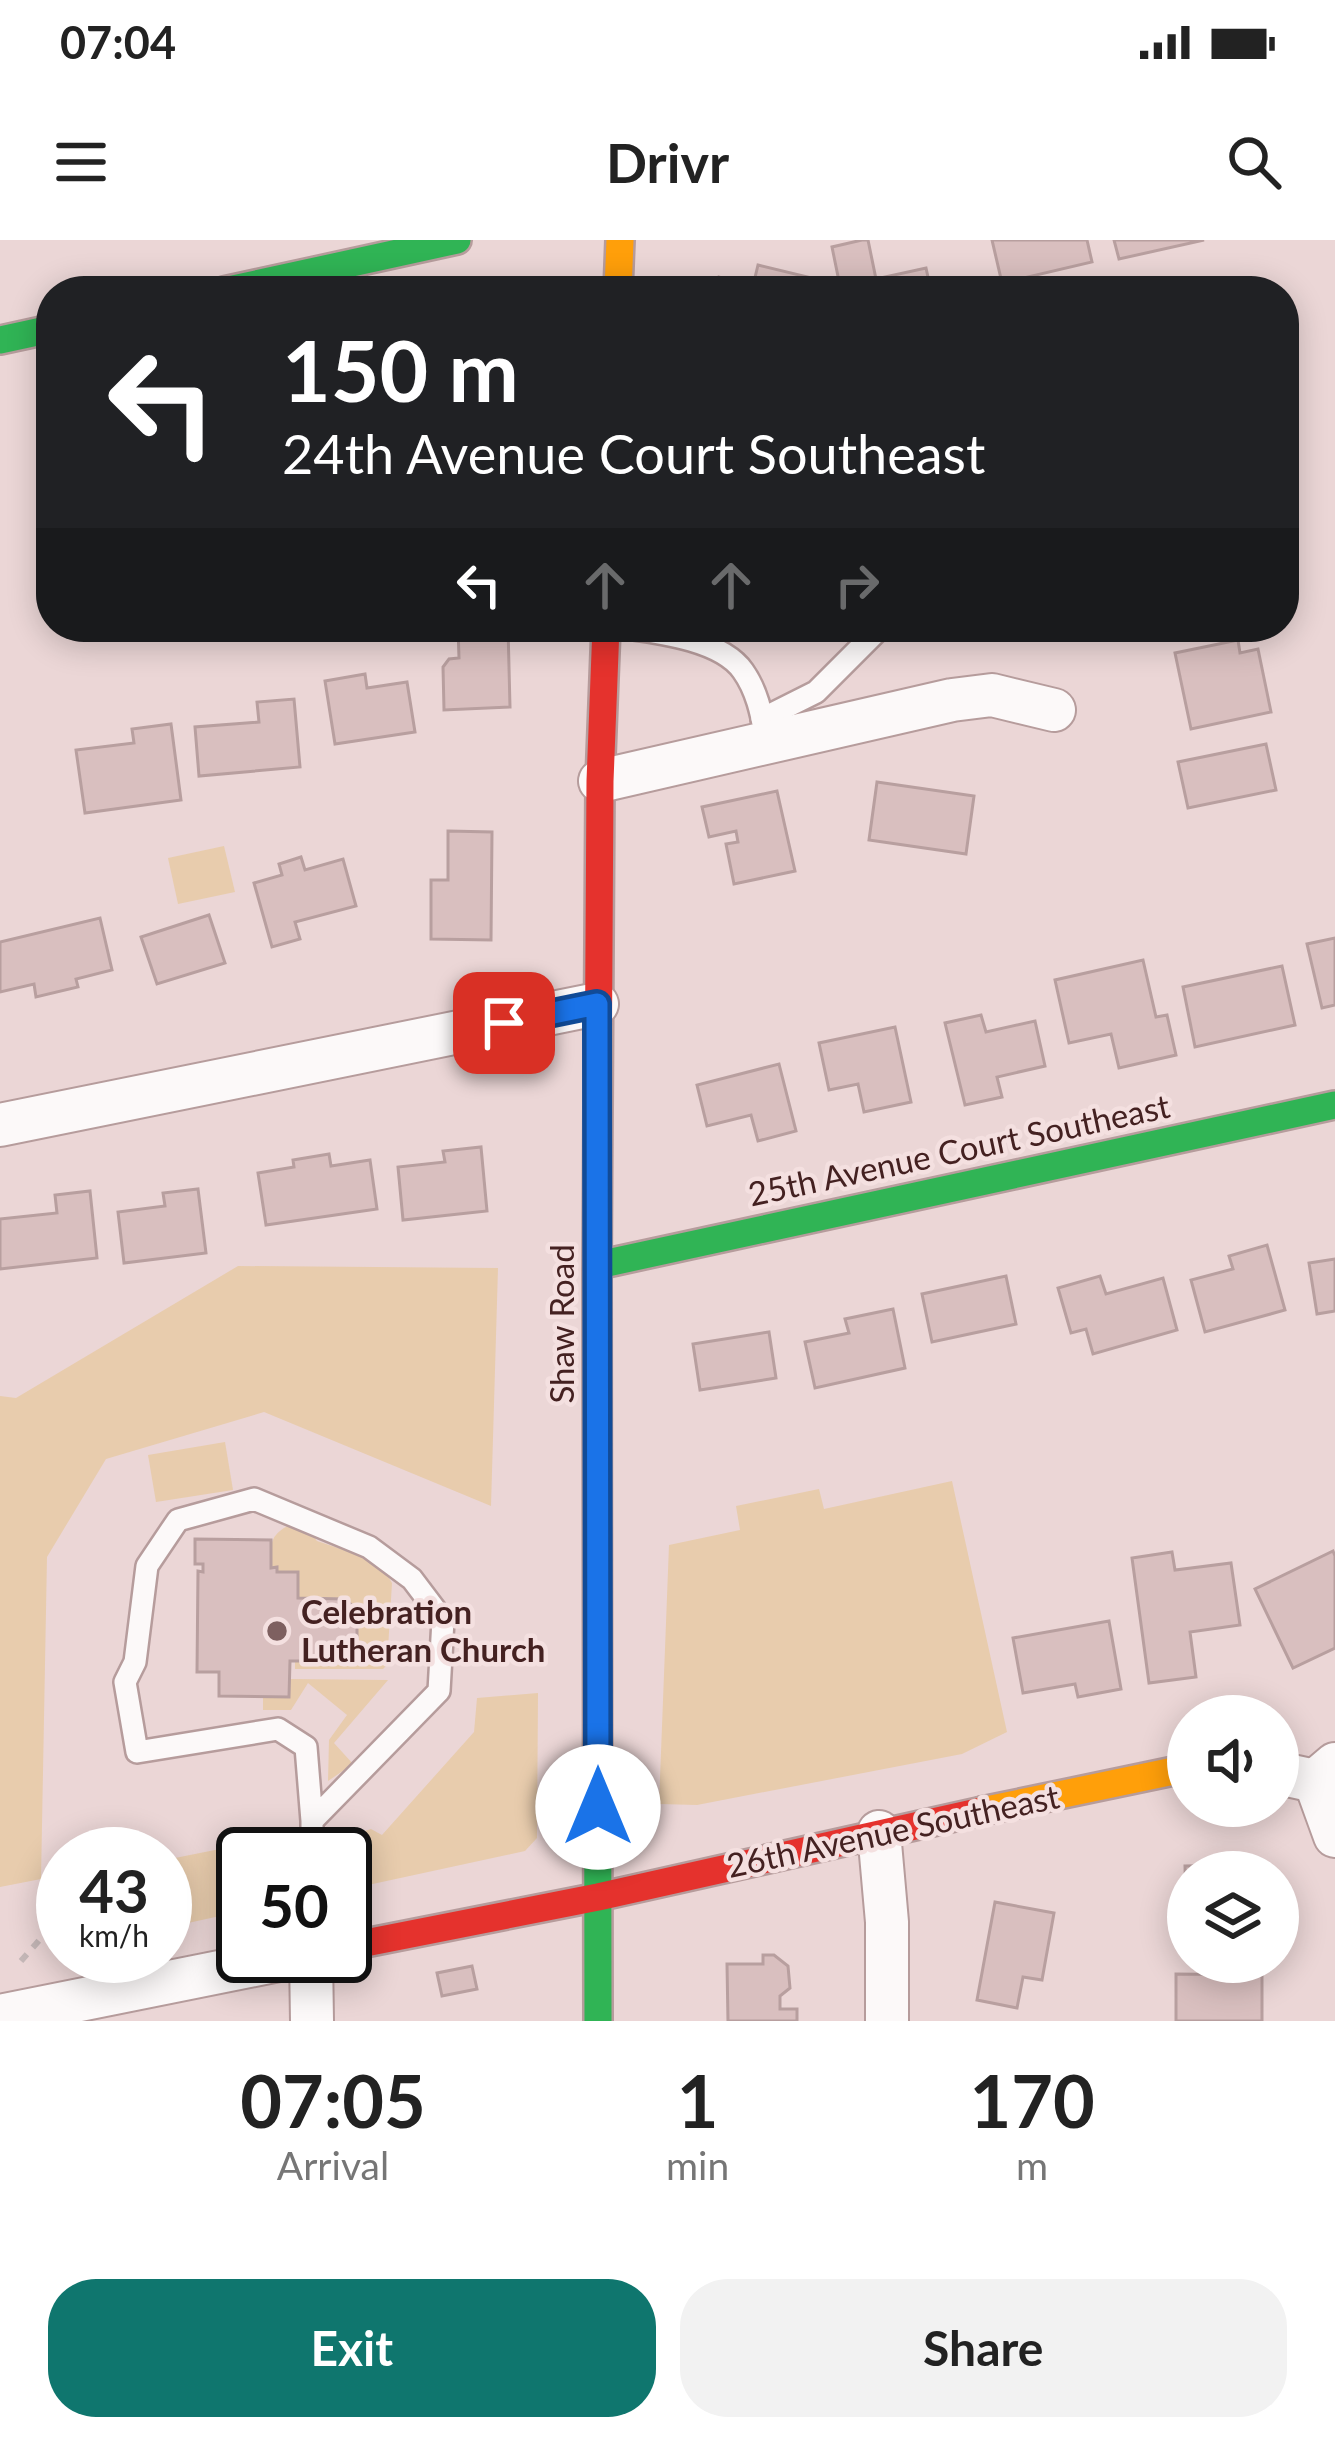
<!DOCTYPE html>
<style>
body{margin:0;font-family:Lato,sans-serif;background:#f2f2f2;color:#222;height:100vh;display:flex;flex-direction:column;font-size:45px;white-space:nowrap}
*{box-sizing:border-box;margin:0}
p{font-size:39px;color:#767676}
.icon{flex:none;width:66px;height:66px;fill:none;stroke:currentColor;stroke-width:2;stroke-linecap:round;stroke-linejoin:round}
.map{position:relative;height:1781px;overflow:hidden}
.details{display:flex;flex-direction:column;background:#fff;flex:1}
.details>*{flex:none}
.guide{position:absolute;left:36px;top:36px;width:1263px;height:366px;border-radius:48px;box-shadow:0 6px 30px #0003;background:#202124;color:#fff;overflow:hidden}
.controls{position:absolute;left:1167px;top:1455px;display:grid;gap:24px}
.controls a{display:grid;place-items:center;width:132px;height:132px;border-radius:50%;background:#fff;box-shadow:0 6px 30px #0003;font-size:60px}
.speed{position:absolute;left:36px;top:1587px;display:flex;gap:24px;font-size:60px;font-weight:700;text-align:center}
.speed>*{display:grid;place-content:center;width:156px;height:156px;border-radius:50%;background:#fff;box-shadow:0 6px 30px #0003;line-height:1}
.speed small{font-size:30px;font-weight:400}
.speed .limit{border:6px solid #111;border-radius:18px;background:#fff;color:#111}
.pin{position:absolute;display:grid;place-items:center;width:102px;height:102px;color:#fff;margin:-51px;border-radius:24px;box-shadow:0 6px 18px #0006}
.me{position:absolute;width:132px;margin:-66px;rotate:0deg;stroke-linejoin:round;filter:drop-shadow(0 0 9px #0008)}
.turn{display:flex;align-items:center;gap:42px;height:252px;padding:0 48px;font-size:54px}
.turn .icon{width:156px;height:156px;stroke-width:2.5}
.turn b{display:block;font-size:84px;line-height:102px}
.lanes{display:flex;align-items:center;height:114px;padding:0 48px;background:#0003;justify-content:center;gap:60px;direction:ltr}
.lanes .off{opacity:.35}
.eta{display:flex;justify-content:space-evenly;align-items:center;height:204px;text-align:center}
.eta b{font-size:72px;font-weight:700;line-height:84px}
.primary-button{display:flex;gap:24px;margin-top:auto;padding:24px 48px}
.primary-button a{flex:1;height:138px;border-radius:48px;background:#0f766e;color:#fff;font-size:48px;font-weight:700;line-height:138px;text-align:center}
.primary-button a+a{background:#f2f2f2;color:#222}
.status{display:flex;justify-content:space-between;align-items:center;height:84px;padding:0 60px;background:#fff;direction:ltr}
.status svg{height:33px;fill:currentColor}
header{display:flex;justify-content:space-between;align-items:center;height:156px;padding:0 48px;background:#fff;font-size:54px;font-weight:700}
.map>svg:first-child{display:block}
.green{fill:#e8ccad}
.building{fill:#d9bfbf;stroke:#b89f9f;stroke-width:3}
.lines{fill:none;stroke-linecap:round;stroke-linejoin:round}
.lane-casing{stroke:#b69c9c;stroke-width:26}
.street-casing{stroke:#b69c9c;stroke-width:46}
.fast-casing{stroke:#b69c9c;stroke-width:32}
.slow-casing{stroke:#b69c9c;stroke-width:32}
.jam-casing{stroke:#b69c9c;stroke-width:32}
.path{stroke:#c4b7b7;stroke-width:6;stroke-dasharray:9 9;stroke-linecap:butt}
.lane{stroke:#fcf9f9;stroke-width:21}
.street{stroke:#fcf9f9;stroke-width:42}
.fast{stroke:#30b455;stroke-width:27}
.slow{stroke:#ff9f0a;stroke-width:27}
.jam{stroke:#e5322d;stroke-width:27}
.route-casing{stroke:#114b97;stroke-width:30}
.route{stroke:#1a73e8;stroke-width:21}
.poi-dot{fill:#7e6060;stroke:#f4e0e0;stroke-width:4.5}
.labels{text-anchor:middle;stroke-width:9;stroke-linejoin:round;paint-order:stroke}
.street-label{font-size:33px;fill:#442121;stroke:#f4e0e0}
.poi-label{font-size:33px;font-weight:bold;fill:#442121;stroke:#f4e0e0;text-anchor:start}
</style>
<div class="status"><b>07:04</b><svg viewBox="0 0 49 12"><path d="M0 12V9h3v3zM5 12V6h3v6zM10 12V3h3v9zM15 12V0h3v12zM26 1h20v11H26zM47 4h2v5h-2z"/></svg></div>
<header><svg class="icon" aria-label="menu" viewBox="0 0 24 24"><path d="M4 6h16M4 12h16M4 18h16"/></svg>Drivr<svg class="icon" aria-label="search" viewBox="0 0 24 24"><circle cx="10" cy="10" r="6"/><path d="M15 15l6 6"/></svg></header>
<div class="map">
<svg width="1335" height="1781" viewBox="0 0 1335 1781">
<rect width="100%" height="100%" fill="#ebd6d6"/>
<!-- green -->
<g class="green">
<path d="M224,606l11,46 -57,12 -10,-46z"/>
<path d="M238,1026l260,2 -7,238 -227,-94 -158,47 -59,98 -6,322 -41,8v-491l16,2z"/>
<path d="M225,1202l8,48 -77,12 -8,-47z"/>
<path d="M952,1241l55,251 -45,22 -265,51 -38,-1 10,-259 71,-15 -4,-24 83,-17 5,20z"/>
<path d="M291,1284l17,5 9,12 51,17 16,12 8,13 -5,82 -4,4h-88v-8h48l13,-7 1,-45 -13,-10 -46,-1v-25l-21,-1 -1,-4h-5c0,-24 -3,-32 20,-44z"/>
<path d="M290,1439l98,1 -54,63 19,21 -25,17 1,-41 18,-25 -39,-32 -17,27h-28v-14l26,1z"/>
<path d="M538,1453l-1,145 -12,13 -180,39v-36h-18c9,-15 28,-20 44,-25l11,6 92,-103 3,-34z"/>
<path d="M269,1599l10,5 3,10h-39v57l-78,17v-68z"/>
</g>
<!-- building -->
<g class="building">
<path d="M862,0h6l8,39 50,-11 5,23h-90l-9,-44z"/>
<path d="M992,0h95l5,22 -90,21z"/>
<path d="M1114,0h90l-85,19z"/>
<path d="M758,25l54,13 -3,13h-93l3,-14 34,9z"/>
<path d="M458,387h50l2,80 -66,3 -1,-43 6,-8 10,-1z"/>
<path d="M936,387h87l1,8 -88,4z"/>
<path d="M1238,400l2,13 18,-4 13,63 -80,17 -16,-76z"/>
<path d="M365,434l2,14 40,-6 8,50 -80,12 -10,-63z"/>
<path d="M294,459l6,68 -101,9 -4,-49 64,-5 -2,-20z"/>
<path d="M171,484l10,76 -96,13 -9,-63 58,-7 -2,-14z"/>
<path d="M1266,504l10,46 -88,18 -10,-46z"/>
<path d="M877,542l97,14 -8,58 -97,-14z"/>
<path d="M777,551l18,80 -61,13 -8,-40 12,-2 -2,-11 -27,6 -7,-30z"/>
<path d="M448,591l44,1 -1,108 -60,-1v-59h17z"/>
<path d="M301,617l4,13 38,-11 13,47 -61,16 5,17 -28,8 -18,-64 28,-8 -3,-11z"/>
<path d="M209,675l16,48 -68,21 -16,-47z"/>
<path d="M100,678l12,52 -36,9 2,8 -42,10 -2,-13 -34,8v-50z"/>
<path d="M1335,698v67l-13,3 -15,-64z"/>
<path d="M1143,720l13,57 11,-2 9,40 -57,13 -8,-34 -42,9 -14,-63z"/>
<path d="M1282,726l13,59 -100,22 -12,-60z"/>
<path d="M981,775l5,17 49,-11 10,45 -48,11 5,20 -37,8 -20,-82z"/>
<path d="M895,787l16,75 -47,10 -6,-28 -29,6 -10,-47z"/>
<path d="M779,824l17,67 -38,10 -7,-26 -44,11 -10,-41z"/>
<path d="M481,907l6,64 -84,9 -5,-53 47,-5 -2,-11z"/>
<path d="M329,914l2,12 39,-6 7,49 -111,16 -8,-52 36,-6 -1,-7z"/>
<path d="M198,949l8,64 -82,10 -6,-51 47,-6 -2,-13z"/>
<path d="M90,951l7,67 -97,11v-50l57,-6 -2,-18z"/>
<path d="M1267,1005l18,65 -80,22 -14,-52 42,-11 -4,-13z"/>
<path d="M1335,1019v52l-18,3 -8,-51z"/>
<path d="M1006,1036l10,48 -84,18 -10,-48z"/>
<path d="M1100,1036l6,18 57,-16 14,52 -84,24 -7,-25 -15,4 -13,-45z"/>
<path d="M893,1069l12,59 -90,20 -10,-46 44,-9 -4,-14z"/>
<path d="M769,1092l7,46 -76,12 -7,-46z"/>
<path d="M195,1299l76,1v28l6,-1v5h21v26l46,1 13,10v45l-14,7h-53l-1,36 -70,-1v-24h-22l1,-101 5,1v-8h-8z"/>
<path d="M1333,1311l2,5v92l-42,20 -38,-79z"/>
<path d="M1172,1312l3,18 56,-7 9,62 -50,7 6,45 -47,6 -17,-125z"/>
<path d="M1109,1381l12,68 -43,8 -3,-13 -52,9 -10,-55z"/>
<path d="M1248,1625l1,7h-61l-1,79 -2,-85z"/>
<path d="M995,1662l59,11 -12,67 -19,-3 -6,31 -40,-8z"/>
<path d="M763,1715h11l14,11 2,22 -10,8v13h17v12h-69l-1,-57h36z"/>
<path d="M472,1726l5,23 -35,7 -5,-23z"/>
<path d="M1176,1734l86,1v46h-86z"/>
</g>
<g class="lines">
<!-- lane casing -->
<g class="lane-casing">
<g id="lane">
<path d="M620,387c35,5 101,12 123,44 15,21 19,46 24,71"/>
<path d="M762,479l54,-27 65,-65"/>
<path d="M312,1614v-33l127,-130 4,-71 -31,-41 -43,-32 -115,-48 -76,21 -31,46 -12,96 -10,20 12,70 141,-23 28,18 6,74"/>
</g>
</g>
<!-- street casing -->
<g class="street-casing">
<g id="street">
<path d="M600,541l352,-81 40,-5 62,15"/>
<path d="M0,885l597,-121"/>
<path d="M1278,1533l37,8 20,-17"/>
<path d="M1315,1541l20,55"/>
<path d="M879,1592l8,90v99"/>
<path d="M311,1716l1,65"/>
<path d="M0,1776l299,-60"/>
</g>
</g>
<!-- fast casing -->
<g class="fast-casing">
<g id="fast">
<path d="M224,51l233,-51"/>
<path d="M0,100l51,-11"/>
<path d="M598,1025l737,-160"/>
<path d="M597,1032l1,749"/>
</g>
</g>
<!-- slow casing -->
<g class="slow-casing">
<g id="slow">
<path d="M618,51l2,-51"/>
<path d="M982,1571l206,-43"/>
</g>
</g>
<!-- jam casing -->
<g class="jam-casing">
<g id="jam">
<path d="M597,1032l3,-491 6,-154"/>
<path d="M345,1707l253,-50 384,-86"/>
</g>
</g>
<!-- path -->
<path class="path" d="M21,1721l42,-48"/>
<!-- lane -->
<use href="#lane" class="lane"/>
<!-- street -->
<use href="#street" class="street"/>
<!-- fast -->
<use href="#fast" class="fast"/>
<!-- slow -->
<use href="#slow" class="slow"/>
<!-- jam -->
<use href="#jam" class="jam"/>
</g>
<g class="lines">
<!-- route casing -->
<g class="route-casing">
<path id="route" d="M504,783l93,-19 1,803"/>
</g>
<!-- route -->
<use href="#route" class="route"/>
</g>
<!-- markers -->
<circle class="poi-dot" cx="277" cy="1391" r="12"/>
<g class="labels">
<!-- street labels -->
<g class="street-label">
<text transform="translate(959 910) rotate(-12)" y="12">25th Avenue Court Southeast</text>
<text transform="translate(562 1084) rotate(-90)" y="12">Shaw Road</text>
<text transform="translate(893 1591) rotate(-12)" y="12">26th Avenue Southeast</text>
</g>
<!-- poi labels -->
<g class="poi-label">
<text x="301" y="1384">Celebration<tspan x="301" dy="38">Lutheran Church</tspan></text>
</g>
</g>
</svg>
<div class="controls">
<a><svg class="icon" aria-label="sound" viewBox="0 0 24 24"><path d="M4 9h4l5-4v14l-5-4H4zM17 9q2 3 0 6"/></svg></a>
<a><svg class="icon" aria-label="layers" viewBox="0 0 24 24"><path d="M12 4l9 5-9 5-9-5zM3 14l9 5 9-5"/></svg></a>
</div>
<div class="speed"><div>43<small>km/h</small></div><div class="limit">50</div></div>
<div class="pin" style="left:504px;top:783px;background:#d93025"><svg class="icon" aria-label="arrive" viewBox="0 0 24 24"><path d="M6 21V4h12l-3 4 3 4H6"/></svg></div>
<svg class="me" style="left:598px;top:1567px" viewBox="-20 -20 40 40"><circle r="19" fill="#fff"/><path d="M0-13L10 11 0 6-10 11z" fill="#1a73e8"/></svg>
<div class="guide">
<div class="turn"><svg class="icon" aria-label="left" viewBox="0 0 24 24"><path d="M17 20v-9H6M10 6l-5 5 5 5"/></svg><div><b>150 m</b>24th Avenue Court Southeast</div></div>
<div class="lanes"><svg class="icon" aria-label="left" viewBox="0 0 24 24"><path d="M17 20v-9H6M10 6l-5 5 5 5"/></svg><svg class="icon off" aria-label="ahead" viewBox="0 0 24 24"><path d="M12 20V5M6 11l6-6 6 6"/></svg><svg class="icon off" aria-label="ahead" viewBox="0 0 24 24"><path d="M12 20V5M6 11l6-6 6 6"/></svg><svg class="icon off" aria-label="right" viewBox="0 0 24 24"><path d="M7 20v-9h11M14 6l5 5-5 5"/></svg></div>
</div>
</div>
<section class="details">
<div class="eta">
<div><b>07:05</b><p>Arrival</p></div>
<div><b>1</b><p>min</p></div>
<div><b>170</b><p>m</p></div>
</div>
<div class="primary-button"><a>Exit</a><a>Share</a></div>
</section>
